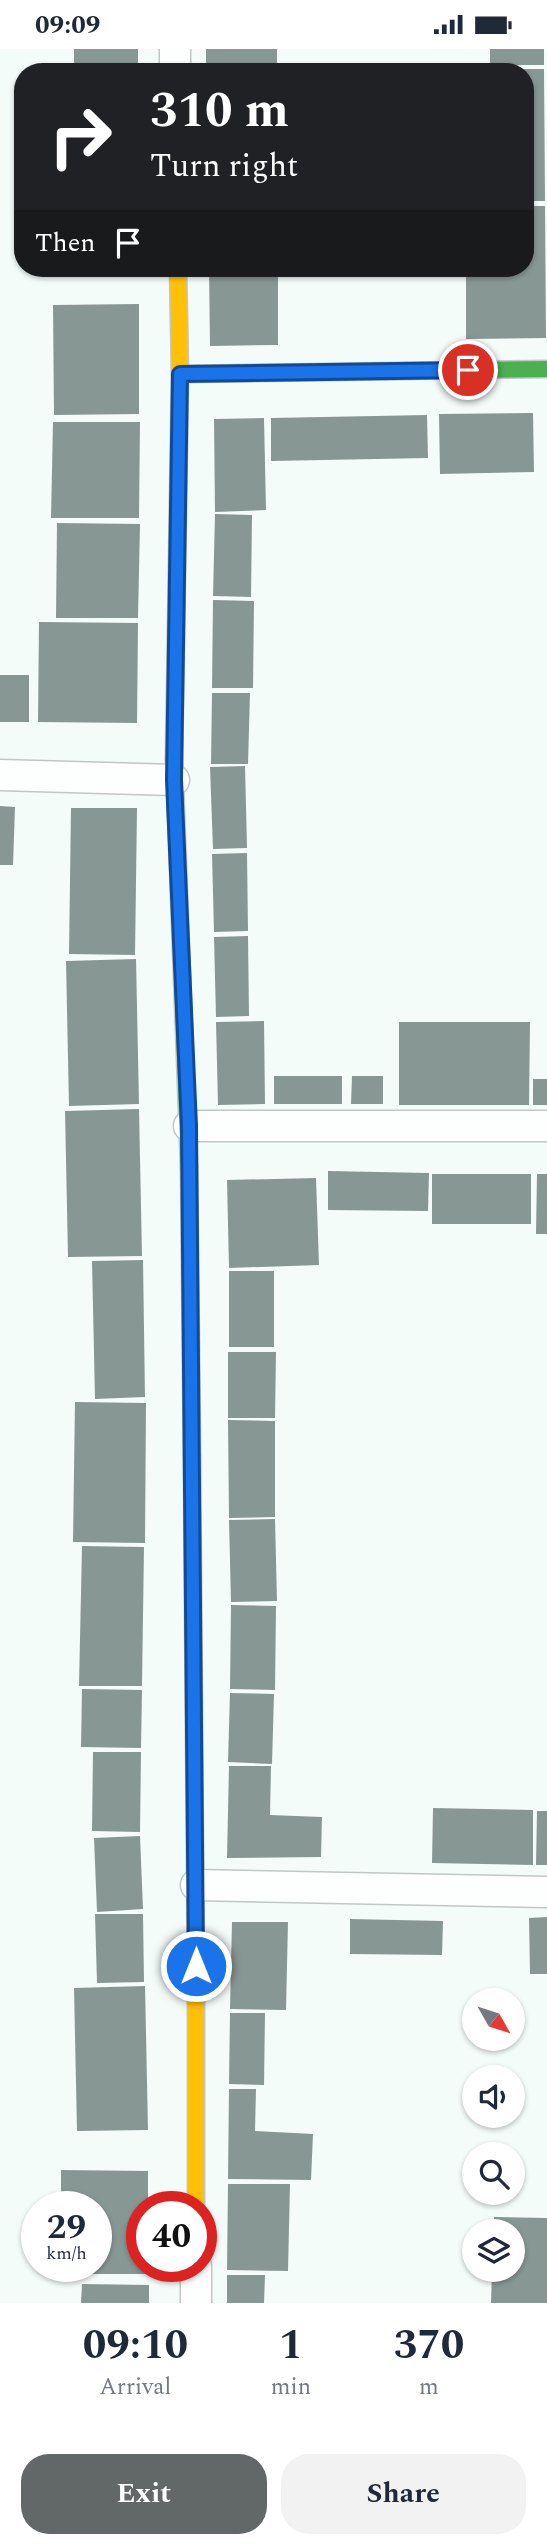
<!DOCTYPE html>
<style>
body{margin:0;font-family:Spectral,serif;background:#f2f2f3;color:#1f2937;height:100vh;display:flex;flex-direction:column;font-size:26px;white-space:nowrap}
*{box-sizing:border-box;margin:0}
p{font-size:23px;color:#747a83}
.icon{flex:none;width:38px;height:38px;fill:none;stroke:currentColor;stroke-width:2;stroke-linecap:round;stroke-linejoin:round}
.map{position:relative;height:2254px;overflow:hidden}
.sheet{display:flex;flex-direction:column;background:#fff;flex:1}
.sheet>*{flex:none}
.top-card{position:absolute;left:14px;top:14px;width:520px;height:214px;border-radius:28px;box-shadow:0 2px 5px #0004;background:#202124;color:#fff;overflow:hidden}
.needle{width:46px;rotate:129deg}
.tools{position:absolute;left:462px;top:1939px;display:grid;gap:14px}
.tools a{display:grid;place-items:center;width:63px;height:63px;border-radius:50%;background:#fff;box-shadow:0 2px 5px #0004;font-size:35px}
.speed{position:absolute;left:21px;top:2142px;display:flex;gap:14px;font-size:35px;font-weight:700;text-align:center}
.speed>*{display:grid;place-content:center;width:91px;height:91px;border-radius:50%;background:#fff;box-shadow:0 2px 5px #0004;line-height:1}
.speed small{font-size:18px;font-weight:400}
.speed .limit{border:10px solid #d22;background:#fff;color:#111}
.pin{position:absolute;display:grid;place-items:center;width:60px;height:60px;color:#fff;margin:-30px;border:4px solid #fff;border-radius:50%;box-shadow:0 2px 7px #0007}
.me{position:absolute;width:77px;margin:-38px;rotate:0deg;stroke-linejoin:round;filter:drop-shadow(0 0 5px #0008)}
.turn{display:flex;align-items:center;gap:24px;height:147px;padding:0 21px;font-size:32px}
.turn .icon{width:91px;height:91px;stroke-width:2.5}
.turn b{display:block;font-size:49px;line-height:60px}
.then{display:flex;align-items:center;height:66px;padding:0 21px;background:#0003;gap:14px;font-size:26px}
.eta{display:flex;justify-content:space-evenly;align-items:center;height:119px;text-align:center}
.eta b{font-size:42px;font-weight:700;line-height:49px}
.button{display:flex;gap:14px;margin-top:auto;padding:14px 21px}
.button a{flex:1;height:80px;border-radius:28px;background:#626867;color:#fff;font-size:28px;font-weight:700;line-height:80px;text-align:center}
.button a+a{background:#f2f2f3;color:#1f2937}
.status{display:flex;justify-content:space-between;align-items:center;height:49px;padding:0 35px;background:#fff;direction:ltr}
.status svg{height:19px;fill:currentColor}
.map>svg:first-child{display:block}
.building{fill:#879794}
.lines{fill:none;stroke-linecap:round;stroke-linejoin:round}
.street-casing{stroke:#c0c7c6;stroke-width:33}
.fast-casing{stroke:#c0c7c6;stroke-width:19}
.slow-casing{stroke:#c0c7c6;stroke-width:19}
.street{stroke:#fdfffe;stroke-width:30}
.fast{stroke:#4caf50;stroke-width:16}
.slow{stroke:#ffc107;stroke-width:16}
.route-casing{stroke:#114b97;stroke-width:18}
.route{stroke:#1a73e8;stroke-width:12}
</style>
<div class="status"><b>09:09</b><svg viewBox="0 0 49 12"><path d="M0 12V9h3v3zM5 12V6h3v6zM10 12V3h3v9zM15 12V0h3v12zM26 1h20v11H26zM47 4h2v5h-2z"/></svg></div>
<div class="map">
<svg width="547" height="2254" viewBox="0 0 547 2254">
<rect width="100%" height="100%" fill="#f4fcfa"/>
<!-- building -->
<g class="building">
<rect x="74" y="0" width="64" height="23"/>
<rect x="206" y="0" width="71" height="23"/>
<rect x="490" y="0" width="54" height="16"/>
<path d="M491,20h53l1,132h-20v-129h-34z"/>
<path d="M525,157h20l1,132 -80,1v-71h59z"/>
<path d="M87,219h52v7l-52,1z"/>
<path d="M209,219h69v77l-68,1z"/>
<path d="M139,255v110l-85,1 -1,-110z"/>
<path d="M533,364l1,59 -94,2 -1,-60z"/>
<path d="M427,366l1,43 -157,3v-43z"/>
<path d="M264,369l2,92 -51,2 -1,-93z"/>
<path d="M53,373h87l-1,96h-88z"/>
<path d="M215,465l37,1 -1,82 -38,-1z"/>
<path d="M57,474l83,1 -2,94h-82z"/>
<path d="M213,551l41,1 -1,87h-41z"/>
<path d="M39,573l99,1 -1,100 -99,-1z"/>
<rect x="0" y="626" width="29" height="47"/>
<path d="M212,644h38l-2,71h-37z"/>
<path d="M245,717l2,82 -34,1 -3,-82z"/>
<path d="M0,757l15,1 -2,58h-13z"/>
<path d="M71,759h66l-2,147 -66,-1z"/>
<path d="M247,804l1,78 -34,1 -2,-78z"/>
<path d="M248,887l1,80 -33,1 -2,-80z"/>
<path d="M136,910l3,145 -70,2 -3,-145z"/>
<path d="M264,972l1,83 -47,1 -2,-83z"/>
<path d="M399,973h131l-1,83h-130z"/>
<rect x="274" y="1027" width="68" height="28"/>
<path d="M352,1027h31v28h-32z"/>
<rect x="533" y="1030" width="14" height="26"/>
<path d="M139,1060l3,147 -74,1 -3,-146z"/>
<path d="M328,1122l101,2 -1,38 -100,-1z"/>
<rect x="432" y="1125" width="99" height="50"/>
<path d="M537,1125h10v60h-11z"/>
<path d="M316,1129l3,87 -90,3 -2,-88z"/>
<path d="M143,1211l2,137 -50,2 -3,-138z"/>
<rect x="229" y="1222" width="45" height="76"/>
<path d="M228,1303h48l-1,66h-47z"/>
<path d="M75,1353l71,1 -1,140 -72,-1z"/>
<path d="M228,1371l47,1v96l-46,1z"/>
<path d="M275,1470l2,82 -46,1 -2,-82z"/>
<path d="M82,1497l62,1 -2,139h-63z"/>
<path d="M231,1556l45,1 -1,84 -45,-1z"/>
<path d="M82,1640l60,1 -1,58 -60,-1z"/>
<path d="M230,1644l44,1 -2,70 -44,-2z"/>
<path d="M93,1703h48l-1,80 -48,-1z"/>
<path d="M229,1717h42l-1,49 52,2 -1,40 -94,1z"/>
<path d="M433,1759l100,2v55l-101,-2z"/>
<path d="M537,1762h10v54h-11z"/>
<path d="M140,1787l3,73 -46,3 -3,-74z"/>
<path d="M95,1865h48l1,68 -47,1z"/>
<path d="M547,1868v57h-17l-1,-56z"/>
<path d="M350,1870l93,2 -1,34 -92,-1z"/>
<path d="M232,1873h56l-2,88 -56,-1z"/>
<path d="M145,1937l3,144 -71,1 -3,-143z"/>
<path d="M230,1964h35l-1,72 -35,-1z"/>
<path d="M229,2040h27l-1,42 58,3 -2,46 -83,-1z"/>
<path d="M61,2121l87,1v36h-6v59h5v8h-87v-8h36v-59h-35z"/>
<path d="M228,2135h62l-2,87 -61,-1z"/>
<path d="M494,2168l53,1v85h-56l1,-33h21v-39h-20z"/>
<path d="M227,2226h38l-1,28h-37z"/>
<path d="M82,2235l67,1v18h-68z"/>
</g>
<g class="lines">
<!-- street casing -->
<g class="street-casing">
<g id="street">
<path d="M175,0v23"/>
<path d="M0,726l174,5"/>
<path d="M189,1077h358"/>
<path d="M196,1836l351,7"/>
<path d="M196,2254v-37"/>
</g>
</g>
<!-- fast casing -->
<g class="fast-casing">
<g id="fast">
<path d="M180,325l367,-5"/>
<path d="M174,709l15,409"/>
<path d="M192,1406l4,541"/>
</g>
</g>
<!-- slow casing -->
<g class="slow-casing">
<g id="slow">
<path d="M174,709l6,-384 -2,-106"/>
<path d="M189,1118l3,288"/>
<path d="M196,1947v211"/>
</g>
</g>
<!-- street -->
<use href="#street" class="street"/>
<!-- fast -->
<use href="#fast" class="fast"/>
<!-- slow -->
<use href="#slow" class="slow"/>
</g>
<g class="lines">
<!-- route casing -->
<g class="route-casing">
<path id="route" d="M196,1917l-7,-840 -15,-346 6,-406 288,-4"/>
</g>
<!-- route -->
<use href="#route" class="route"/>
</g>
</svg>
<div class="tools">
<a><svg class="needle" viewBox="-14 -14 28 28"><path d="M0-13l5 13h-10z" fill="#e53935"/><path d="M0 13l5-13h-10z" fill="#747a83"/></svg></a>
<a><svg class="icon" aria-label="sound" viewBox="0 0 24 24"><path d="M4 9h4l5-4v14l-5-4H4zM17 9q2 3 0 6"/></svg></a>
<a><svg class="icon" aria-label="search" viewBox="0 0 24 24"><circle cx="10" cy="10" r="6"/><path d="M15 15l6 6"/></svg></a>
<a><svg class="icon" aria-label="layers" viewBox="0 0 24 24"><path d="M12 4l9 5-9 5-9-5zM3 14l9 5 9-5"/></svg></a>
</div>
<div class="speed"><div>29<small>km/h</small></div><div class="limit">40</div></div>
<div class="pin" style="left:468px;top:321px;background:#d93025"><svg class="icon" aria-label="arrive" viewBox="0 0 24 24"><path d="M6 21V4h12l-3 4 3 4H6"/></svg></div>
<svg class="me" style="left:196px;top:1917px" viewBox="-20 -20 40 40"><circle r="17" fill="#1a73e8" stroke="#fff" stroke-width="3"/><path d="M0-11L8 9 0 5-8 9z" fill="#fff"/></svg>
<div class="top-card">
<div class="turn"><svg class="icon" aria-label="right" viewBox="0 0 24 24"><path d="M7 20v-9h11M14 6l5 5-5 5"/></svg><div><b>310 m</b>Turn right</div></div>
<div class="then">Then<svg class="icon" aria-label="arrive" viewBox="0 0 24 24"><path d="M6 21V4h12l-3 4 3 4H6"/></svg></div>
</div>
</div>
<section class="sheet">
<div class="eta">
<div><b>09:10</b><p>Arrival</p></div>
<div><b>1</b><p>min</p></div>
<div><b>370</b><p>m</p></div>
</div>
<div class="button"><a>Exit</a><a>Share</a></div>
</section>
